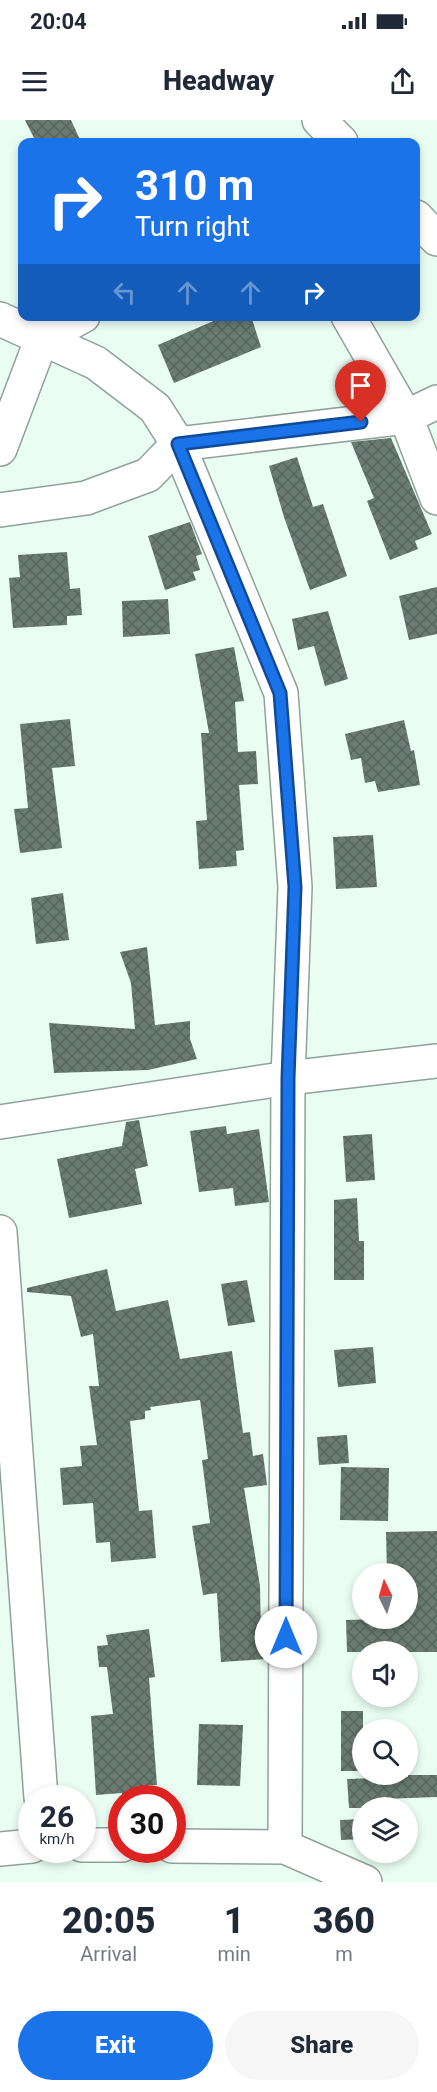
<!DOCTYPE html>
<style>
body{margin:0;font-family:Roboto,sans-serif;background:#f6f6f7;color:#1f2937;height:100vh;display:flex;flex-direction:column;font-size:22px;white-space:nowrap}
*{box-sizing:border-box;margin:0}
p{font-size:20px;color:#747a83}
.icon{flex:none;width:33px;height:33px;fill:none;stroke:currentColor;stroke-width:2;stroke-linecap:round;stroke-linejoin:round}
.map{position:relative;height:1762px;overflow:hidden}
.side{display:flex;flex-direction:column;background:#fff;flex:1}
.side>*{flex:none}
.top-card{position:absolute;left:18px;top:18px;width:402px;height:183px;border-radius:12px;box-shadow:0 3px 9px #0003;background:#1a73e8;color:#fff;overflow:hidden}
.needle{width:39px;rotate:355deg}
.tools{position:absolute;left:352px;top:1443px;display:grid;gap:12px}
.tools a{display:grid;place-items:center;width:66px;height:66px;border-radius:50%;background:#fff;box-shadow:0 3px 9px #0003;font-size:30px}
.speed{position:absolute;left:18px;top:1665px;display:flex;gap:12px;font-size:30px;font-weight:700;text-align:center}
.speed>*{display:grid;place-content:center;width:78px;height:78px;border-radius:50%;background:#fff;box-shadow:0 3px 9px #0003;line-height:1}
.speed small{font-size:15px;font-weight:400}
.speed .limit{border:9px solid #d22;background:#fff;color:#111}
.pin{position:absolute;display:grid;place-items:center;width:51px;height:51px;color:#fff;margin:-62px -26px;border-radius:50% 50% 50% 0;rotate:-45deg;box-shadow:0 0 6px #0007}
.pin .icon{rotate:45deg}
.me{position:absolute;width:66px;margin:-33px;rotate:0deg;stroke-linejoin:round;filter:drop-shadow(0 0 4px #0008)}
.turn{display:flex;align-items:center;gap:21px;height:126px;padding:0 18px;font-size:27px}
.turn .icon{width:78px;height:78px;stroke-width:2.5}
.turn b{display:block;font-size:42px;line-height:51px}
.lanes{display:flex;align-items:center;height:57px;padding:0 18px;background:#0003;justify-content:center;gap:30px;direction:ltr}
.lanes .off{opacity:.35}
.eta{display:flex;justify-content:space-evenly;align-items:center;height:102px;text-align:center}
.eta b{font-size:36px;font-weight:800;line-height:42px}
.action{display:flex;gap:12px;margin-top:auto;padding:12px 18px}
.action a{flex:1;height:69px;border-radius:36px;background:#1a73e8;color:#fff;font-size:24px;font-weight:800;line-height:69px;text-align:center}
.action a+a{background:#f6f6f7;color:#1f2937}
.status{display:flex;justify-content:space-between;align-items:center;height:42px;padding:0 30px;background:#fff;direction:ltr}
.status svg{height:16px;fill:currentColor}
header{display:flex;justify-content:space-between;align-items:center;height:78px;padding:0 18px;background:#fff;font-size:27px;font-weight:800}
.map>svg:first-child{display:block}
.building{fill:url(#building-cross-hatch)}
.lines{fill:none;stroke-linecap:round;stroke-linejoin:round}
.minor-casing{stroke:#8fa299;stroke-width:36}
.minor{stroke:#fff;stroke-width:33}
.route-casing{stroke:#114b97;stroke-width:15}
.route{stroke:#1a73e8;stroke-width:10}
</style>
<div class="status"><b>20:04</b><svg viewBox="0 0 49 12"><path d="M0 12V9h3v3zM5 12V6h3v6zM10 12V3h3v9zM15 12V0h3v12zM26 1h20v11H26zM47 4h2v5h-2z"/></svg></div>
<header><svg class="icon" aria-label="menu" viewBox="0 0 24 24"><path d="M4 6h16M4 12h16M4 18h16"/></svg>Headway<svg class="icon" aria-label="share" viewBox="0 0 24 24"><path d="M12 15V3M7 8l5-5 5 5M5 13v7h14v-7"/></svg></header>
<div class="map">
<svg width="437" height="1762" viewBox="0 0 437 1762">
<defs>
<pattern id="building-cross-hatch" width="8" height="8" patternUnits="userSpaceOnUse" patternTransform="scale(1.5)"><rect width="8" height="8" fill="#697b72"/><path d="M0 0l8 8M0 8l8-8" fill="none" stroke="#57655e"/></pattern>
</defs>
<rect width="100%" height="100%" fill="#e9fdf3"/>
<!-- building -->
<g class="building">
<path d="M25,0h46l10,22h-45z"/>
<path d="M225,196h26l10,31 -87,36 -16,-38z"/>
<path d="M391,318l41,96 -17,7 3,8 -28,11 -23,-59 7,-3 -23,-56z"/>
<path d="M297,337l16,50 10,-3 24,72 -37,14 -26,-73 -15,-51z"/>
<path d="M190,402l12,32 -6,2 4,14 -7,2 3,8 -31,10 -17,-54z"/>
<path d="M67,432l3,37 10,-1 2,27 -15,1v9l-54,3 -4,-50 11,-1 -2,-22z"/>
<path d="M437,467v47l-28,6 -10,-44z"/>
<path d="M168,479l2,35 -47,3 -1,-36z"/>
<path d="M328,491l20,68 -23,7 -11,-40 -16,4 -6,-31z"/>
<path d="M234,527l10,54 -9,1 3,50 18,-1 2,33 -19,1 5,65 -8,1 1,15 -38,3 -3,-48 11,-1 -6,-87h8l-14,-79z"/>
<path d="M70,599l5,47 -23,2 10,80 -42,5 -6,-44 14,-1 -8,-84z"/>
<path d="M404,600l7,31 3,-1 6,35 -42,7 -3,-11 -10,2 -4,-25 -10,2 -6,-26z"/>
<path d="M373,715l4,52 -41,2 -3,-52z"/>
<path d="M63,773l6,47 -33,4 -5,-46z"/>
<path d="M147,827l8,78 35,-4v18l7,20 -49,11 -94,3 -5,-50 86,6 -4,-46 -11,-31z"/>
<path d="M139,1000l9,46 -13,3 7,35 -73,14 -12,-59 65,-13 4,-24z"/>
<path d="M226,1006l1,8 32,-5 10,73 -34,4 -2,-18 -34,4 -9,-61z"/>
<path d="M372,1014l3,46 -29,2 -3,-46z"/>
<path d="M357,1078l2,43h5v39h-30v-80z"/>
<path d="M107,1149l9,42 52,-11 12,59 52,-8 11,82 7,-1 3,24 10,-2 4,31 -23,3 16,98 1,51h6v22l-46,3 -4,-69 -14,2 -11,-69 18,-3 -8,-63 6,-1 -8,-59 -50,7 1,3 -6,1v8l-15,2 9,90 13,-1 4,48 -45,4 -1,-20 -14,1 -3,-40 -30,2 -3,-37 22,-2 -2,-20 17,-1 -8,-59h10l-6,-52 -12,3 -10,-41 -44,-4v-4z"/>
<path d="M247,1160l8,42 -27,4 -7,-42z"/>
<path d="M373,1227l3,36 -38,4 -4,-37z"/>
<path d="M347,1315l2,28 -30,2 -2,-28z"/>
<path d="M341,1347l48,1 -1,53 -48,-1z"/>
<path d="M437,1411v121h-90l-1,-32 62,-2v-44h-21l-1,-42z"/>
<path d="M149,1509l6,48 -6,1 8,107h-9l1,13h-27v-5l-26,2 -5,-79 22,-2 -6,-47h-8l-2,-21 11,-1 -2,-10z"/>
<rect x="341" y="1591" width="22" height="60"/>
<path d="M199,1604l44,1 -3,61 -43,-1z"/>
<path d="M408,1655h29v22l-53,2v9h-35l-2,-29 61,-2z"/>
<path d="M363,1699v20l-22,1 -1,-20z"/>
</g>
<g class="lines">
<!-- minor casing -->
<g class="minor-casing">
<g id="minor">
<path d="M319,0l22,22"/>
<path d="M416,97l21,22"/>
<path d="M348,196l58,101 31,81"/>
<path d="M0,199l96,44 59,45 23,36 103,249 14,194 -7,191 -3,769"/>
<path d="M0,329l42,-111 41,-22"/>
<path d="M0,390l86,-12 62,-23 30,-31 228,-27 31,-15"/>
<path d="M0,1002l288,-44 149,-17"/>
<path d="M0,1112l41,566"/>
<path d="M82,1725h40"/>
<path d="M172,1726l113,1 80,35"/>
<path d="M0,1729l32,-3"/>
</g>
</g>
<!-- minor -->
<use href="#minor" class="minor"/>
</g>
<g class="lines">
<!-- route casing -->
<g class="route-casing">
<path id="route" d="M286,1517l2,-559 7,-191 -15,-194 -102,-249 183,-22"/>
</g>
<!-- route -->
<use href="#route" class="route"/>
</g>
</svg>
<div class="tools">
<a><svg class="needle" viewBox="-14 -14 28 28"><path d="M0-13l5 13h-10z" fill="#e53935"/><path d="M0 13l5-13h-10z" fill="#747a83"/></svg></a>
<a><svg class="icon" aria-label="sound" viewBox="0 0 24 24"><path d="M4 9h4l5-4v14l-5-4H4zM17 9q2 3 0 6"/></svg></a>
<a><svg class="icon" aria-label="search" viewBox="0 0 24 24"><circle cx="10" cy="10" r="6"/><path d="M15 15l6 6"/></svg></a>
<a><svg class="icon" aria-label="layers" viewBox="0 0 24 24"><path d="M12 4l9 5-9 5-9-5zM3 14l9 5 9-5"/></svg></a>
</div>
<div class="speed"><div>26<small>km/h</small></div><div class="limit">30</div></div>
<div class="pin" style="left:361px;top:302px;background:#d93025"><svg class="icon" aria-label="arrive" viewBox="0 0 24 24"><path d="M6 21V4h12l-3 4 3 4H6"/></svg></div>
<svg class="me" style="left:286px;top:1517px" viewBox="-20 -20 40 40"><circle r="19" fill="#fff"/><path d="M0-13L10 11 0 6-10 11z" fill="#1a73e8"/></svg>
<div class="top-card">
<div class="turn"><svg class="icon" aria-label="right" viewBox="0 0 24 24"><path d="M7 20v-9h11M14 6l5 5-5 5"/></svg><div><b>310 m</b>Turn right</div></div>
<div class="lanes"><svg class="icon off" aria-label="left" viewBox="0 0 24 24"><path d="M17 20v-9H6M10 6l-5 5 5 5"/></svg><svg class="icon off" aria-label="ahead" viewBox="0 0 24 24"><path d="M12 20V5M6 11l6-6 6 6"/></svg><svg class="icon off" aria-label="ahead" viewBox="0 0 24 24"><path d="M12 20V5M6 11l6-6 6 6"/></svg><svg class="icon" aria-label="right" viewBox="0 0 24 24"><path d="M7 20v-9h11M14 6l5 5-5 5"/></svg></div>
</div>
</div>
<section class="side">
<div class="eta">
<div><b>20:05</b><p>Arrival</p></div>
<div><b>1</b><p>min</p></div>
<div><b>360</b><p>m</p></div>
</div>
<div class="action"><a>Exit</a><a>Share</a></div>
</section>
